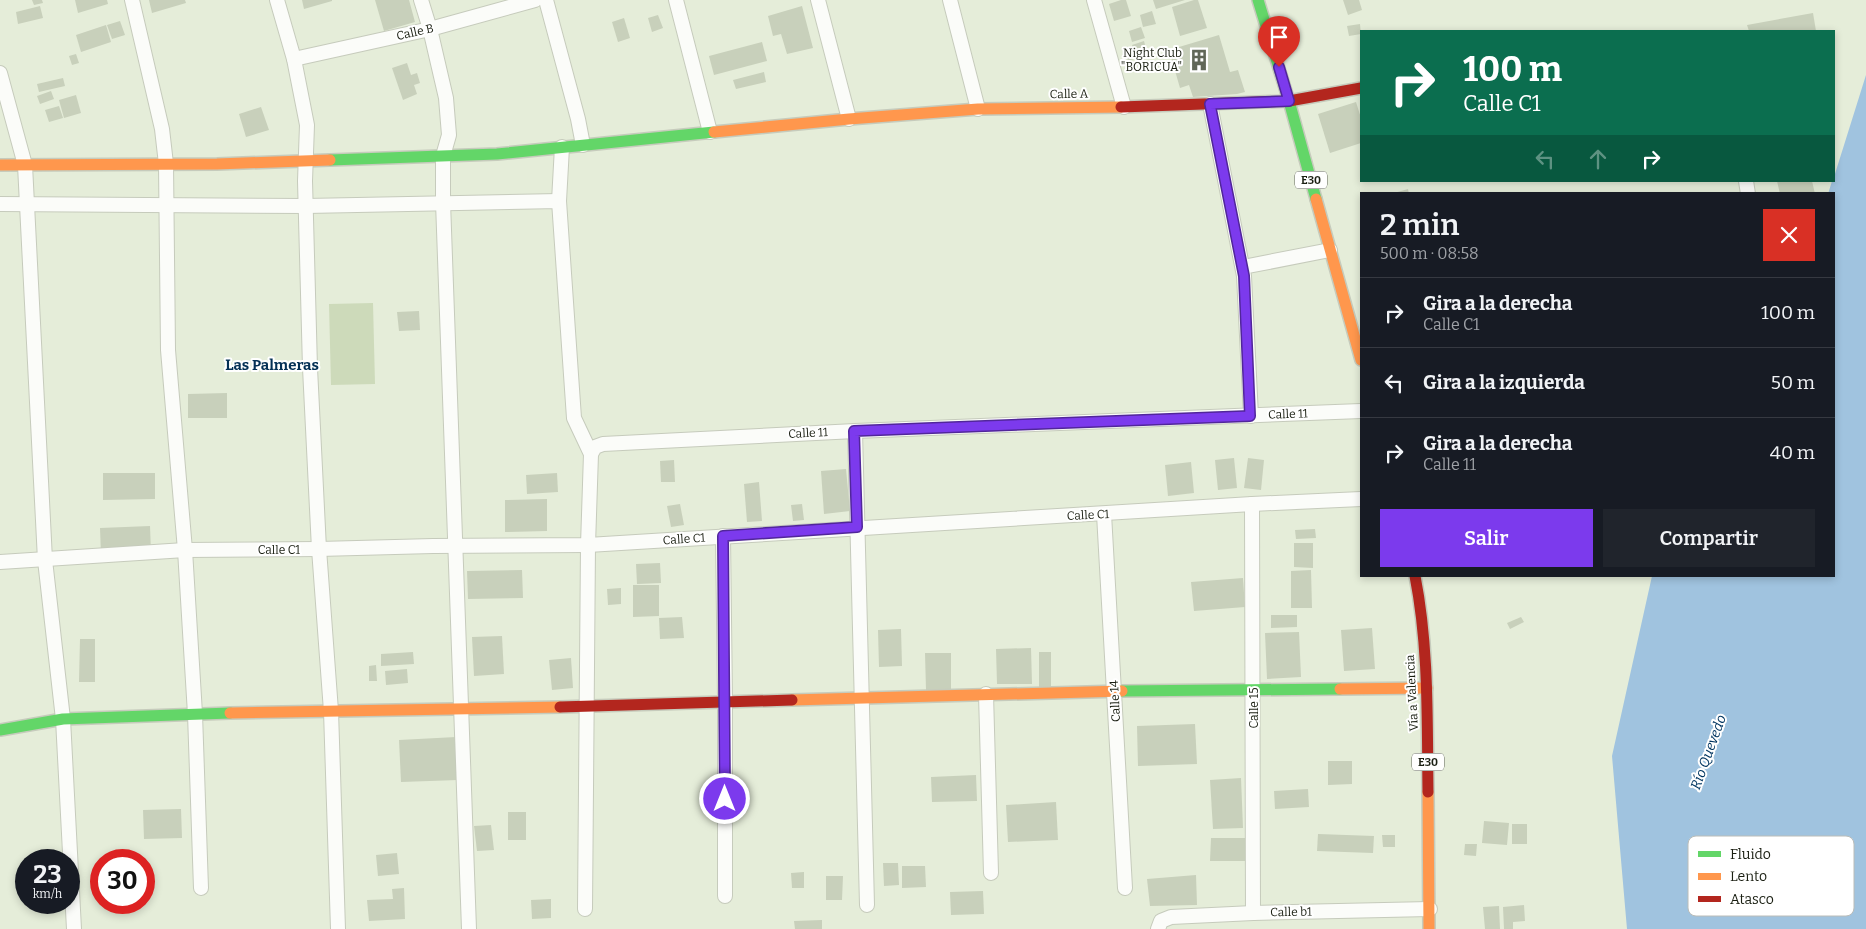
<!DOCTYPE html>
<html lang="es">
<meta charset="utf-8">
<style>
body{margin:0;font-family:Bitter,serif;background:#20242c;color:#f1f3f6;height:100vh;display:flex;flex-direction:column;font-size:19px;white-space:nowrap}
*{box-sizing:border-box;margin:0}
p{font-size:16px;color:#9ea1a6}
.icon{flex:none;width:28px;height:28px;fill:none;stroke:currentColor;stroke-width:2;stroke-linecap:round;stroke-linejoin:round}
.map{position:relative;flex:1;overflow:hidden}
.side{position:absolute;left:1360px;top:192px;width:475px;height:385px;display:flex;flex-direction:column;background:#171b24;border-radius:0px;box-shadow:0 2px 8px #0003}
.side>*{flex:none}
.hud{position:absolute;left:1360px;top:30px;width:475px;height:152px;border-radius:0px;box-shadow:0 2px 8px #0003;background:#0b6e4f;color:#fff;overflow:hidden}
.speed{position:absolute;left:15px;top:849px;display:flex;gap:10px;font-size:25px;font-weight:700;text-align:center}
.speed>*{display:grid;place-content:center;width:65px;height:65px;border-radius:50%;background:#171b24;box-shadow:0 2px 8px #0003;line-height:1}
.speed small{font-size:12px;font-weight:400}
.speed .limit{border:8px solid #d22;background:#fff;color:#111}
.pin{position:absolute;display:grid;place-items:center;width:42px;height:42px;color:#fff;margin:-51px -21px;border-radius:50% 50% 50% 0;rotate:-45deg;box-shadow:0 0 5px #0007}
.pin .icon{rotate:45deg}
.me{position:absolute;width:55px;margin:-28px;rotate:0deg;stroke-linejoin:round;filter:drop-shadow(0 0 4px #0008)}
.turn{display:flex;align-items:center;gap:18px;height:105px;padding:0 20px;font-size:22px}
.turn .icon{width:65px;height:65px;stroke-width:2.5}
.turn b{display:block;font-size:35px;line-height:42px}
.lanes{display:flex;align-items:center;height:48px;padding:0 20px;background:#0003;justify-content:center;gap:25px;direction:ltr}
.lanes .off{opacity:.35}
.round{display:grid;place-items:center;flex:none;width:52px;height:52px;border-radius:0px;background:#20242c}
.summary{display:flex;align-items:center;justify-content:space-between;height:85px;padding:0 20px}
h1{font-size:30px;font-weight:600;line-height:38px}
.action{display:flex;gap:10px;margin-top:auto;padding:10px 20px}
.action a{flex:1;height:58px;border-radius:0px;background:#7c3aed;color:#fff;font-size:20px;font-weight:600;line-height:58px;text-align:center}
.action a+a{background:#20242c;color:#f1f3f6}
ul{padding:0;list-style:none}
li{display:flex;align-items:center;gap:15px;height:70px;padding:0 20px;border-top:1px solid #363941}
li div{flex:1}
li b{display:block;font-size:19px}
li em{font-style:normal}
.map>svg:first-child{display:block}
.green{fill:#cddaba}
.water{fill:#a0c3df}
.building{fill:#c8d0bb}
.lines{fill:none;stroke-linecap:round;stroke-linejoin:round}
.street-casing{stroke:#c6cbbc;stroke-width:16}
.fast-casing{stroke:#c6cbbc;stroke-width:14}
.slow-casing{stroke:#c6cbbc;stroke-width:14}
.jam-casing{stroke:#c6cbbc;stroke-width:14}
.street{stroke:#fbfcf9;stroke-width:14}
.fast{stroke:#63d668;stroke-width:11}
.slow{stroke:#ff974d;stroke-width:11}
.jam{stroke:#b3261e;stroke-width:11}
.route-casing{stroke:#51269a;stroke-width:12}
.route{stroke:#7c3aed;stroke-width:9}
.labels{text-anchor:middle;stroke-width:4;stroke-linejoin:round;paint-order:stroke}
.shield{fill:#fff;stroke:#5f6259;stroke-width:1}
.shield-label{font-size:11px;font-weight:bold;fill:#1a1f12}
.street-label{font-size:12px;fill:#1a1f12;stroke:#fff}
.poi-label{font-size:12px;fill:#1a1f12;stroke:#fff;text-anchor:end}
.water-label{font-size:14px;font-style:italic;fill:#003560;stroke:#fff}
.quarter-label{font-size:15px;font-weight:bold;fill:#043055;stroke:#fff}
.key{fill:#fff;stroke:#babcb8;stroke-width:1}
.key-label{font-size:14px;fill:#1a1f12}
</style>
<div class="map">
<svg width="1866" height="929" viewBox="0 0 1866 929">
<rect width="100%" height="100%" fill="#e5edd9"/>
<!-- green -->
<path class="green" d="M373,303l2,81 -44,1 -2,-81z"/>
<!-- water -->
<path class="water" d="M1866,75v854h-239l-15,-173 40,-180h182v-382h-6l4,-13h2v-4z"/>
<!-- building -->
<g class="building">
<path d="M32,0h10l1,3 -9,2z"/>
<path d="M75,0h32l1,4 -30,9z"/>
<path d="M149,0h36l1,3 -34,10z"/>
<path d="M302,0h30v1l-28,8z"/>
<path d="M375,0h34l6,22 -31,9z"/>
<path d="M1121,0h5l5,16 -17,5 -5,-17z"/>
<path d="M1153,0h32l-29,9z"/>
<path d="M1194,0h4l9,28 -27,8 -8,-29z"/>
<path d="M1343,0h16l3,10 -14,5z"/>
<path d="M40,6l3,12 -25,6 -2,-12z"/>
<path d="M802,6l11,42 -26,6 -6,-20 -8,2 -5,-20z"/>
<path d="M1152,11l4,13 -13,3 -3,-12z"/>
<path d="M1813,13l3,18h-67l-2,-6z"/>
<path d="M658,15l5,13 -11,4 -4,-14z"/>
<path d="M624,18l6,20 -12,4 -6,-20z"/>
<path d="M120,21l5,14 -13,4 -5,-14z"/>
<path d="M1360,24l1,10 -12,2 -2,-10z"/>
<path d="M106,25l5,17 -30,10 -5,-17z"/>
<path d="M1141,27l4,11 -13,4 -3,-11z"/>
<path d="M1219,35l11,37 8,-2 7,22 -8,2 -44,3 -4,-12 -9,3 -11,-38z"/>
<path d="M1144,41l2,8 -11,4 -3,-8z"/>
<path d="M762,42l5,19 -53,14 -5,-19z"/>
<path d="M76,54l3,9 -7,2 -3,-9z"/>
<path d="M1133,54l1,5 -6,2 -2,-6z"/>
<path d="M407,63l4,12 6,-2 3,10 -6,2 3,9 -14,6 -11,-32z"/>
<path d="M764,72l2,10 -30,7 -3,-9z"/>
<path d="M63,78l2,8 -26,6 -2,-8z"/>
<path d="M51,91l3,8 -14,5 -3,-8z"/>
<path d="M76,95l5,18 -17,5 -5,-18z"/>
<path d="M1356,102l5,16v25l-31,10 -12,-39z"/>
<path d="M59,106l4,12 -14,4 -4,-12z"/>
<path d="M261,107l8,23 -23,7 -7,-23z"/>
<path d="M1777,181h35l3,13h-35z"/>
<path d="M1408,189l1,5h-15v-1z"/>
<path d="M419,311l1,19 -21,1 -2,-19z"/>
<path d="M227,393v25h-39v-24z"/>
<path d="M1234,458l3,30 -19,2 -3,-30z"/>
<path d="M1248,458l16,2 -3,30 -17,-2z"/>
<path d="M674,460l1,22h-14l-1,-21z"/>
<path d="M1191,462l3,31 -26,3 -3,-31z"/>
<path d="M846,469l4,42 -26,3 -3,-43z"/>
<path d="M103,473h52v26l-52,1z"/>
<path d="M557,473l1,19 -31,2 -1,-19z"/>
<path d="M759,482l3,39 -15,1 -3,-38z"/>
<path d="M547,499v32l-42,1v-32z"/>
<path d="M680,504l4,21 -13,2 -4,-21z"/>
<path d="M802,504l2,16 -11,1 -2,-16z"/>
<path d="M150,526l1,27 -50,2 -1,-27z"/>
<path d="M1315,529l1,9 -20,1 -1,-9z"/>
<path d="M1294,543h19v25l-19,-1z"/>
<path d="M660,563l1,20 -24,1 -1,-20z"/>
<path d="M522,570l1,28 -55,1 -1,-28z"/>
<path d="M1311,570l1,38h-21v-37z"/>
<path d="M1243,578l2,29 -51,4 -3,-29z"/>
<path d="M633,585h26v31l-26,1z"/>
<path d="M621,588v16l-13,1 -1,-16z"/>
<path d="M1271,615h26v12l-26,1z"/>
<path d="M682,617l2,21 -24,1 -1,-21z"/>
<path d="M1521,617l3,5 -14,7 -3,-6z"/>
<path d="M1372,628l3,41 -31,2 -3,-41z"/>
<path d="M901,629l1,37 -23,1 -1,-37z"/>
<path d="M1299,632l2,45 -34,2 -2,-46z"/>
<path d="M502,636l2,38 -30,2 -2,-39z"/>
<path d="M80,639h15v43h-16z"/>
<path d="M1031,648l1,36h-35l-1,-35z"/>
<path d="M413,652l1,12 -33,2v-12z"/>
<rect x="1039" y="652" width="12" height="36"/>
<path d="M925,653h26v37h-25z"/>
<path d="M571,658l2,30 -21,2 -3,-30z"/>
<path d="M376,665l1,16h-8v-15z"/>
<path d="M407,669l1,14 -22,2 -1,-14z"/>
<path d="M1195,724l2,40 -59,2 -1,-40z"/>
<path d="M456,737l2,43 -57,2 -2,-42z"/>
<path d="M1328,761h24v23l-24,1z"/>
<path d="M976,775l1,26 -45,1 -1,-25z"/>
<path d="M1241,778l2,50 -30,1 -3,-49z"/>
<path d="M1308,789l1,18 -34,2 -1,-18z"/>
<path d="M1056,802l2,38 -50,2 -2,-37z"/>
<path d="M181,809l1,29 -38,1 -1,-29z"/>
<rect x="508" y="812" width="18" height="28"/>
<path d="M1484,821l25,2 -2,22 -25,-2z"/>
<rect x="1512" y="824" width="15" height="20"/>
<path d="M491,825l3,25 -17,1 -3,-25z"/>
<path d="M1318,834l56,2 -1,17 -56,-2z"/>
<path d="M1382,835h13v12h-12z"/>
<path d="M1211,838h39v23h-40z"/>
<path d="M1465,844h12l-1,12 -12,-1z"/>
<path d="M397,853l2,21 -21,2 -2,-21z"/>
<path d="M883,863h15l1,22 -15,1z"/>
<path d="M902,866h23l1,21 -24,1z"/>
<path d="M804,872v16h-12l-1,-15z"/>
<path d="M1196,875l1,30 -47,1 -3,-27z"/>
<path d="M826,876h17l-1,24h-16z"/>
<path d="M26,886v16l15,2 -16,2 -2,-19z"/>
<path d="M404,888l1,31 -36,2 -2,-21 26,-1 -1,-10z"/>
<path d="M983,891l1,23 -33,1 -1,-23z"/>
<path d="M551,899v19l-19,1 -1,-19z"/>
<path d="M1524,905l1,16 -12,1v7h-9l-1,-22z"/>
<path d="M1499,906l1,23h-15l-2,-22z"/>
<path d="M822,920v9h-27l-1,-8z"/>
</g>
<g class="lines">
<!-- street casing -->
<g class="street-casing">
<g id="street">
<path d="M132,0l30,129 4,35 2,186 17,200 10,164 6,174"/>
<path d="M277,0l17,59 13,66 -2,56 5,187 9,181 12,162 7,218"/>
<path d="M421,0l9,29 16,69 3,37 -6,21v46l26,727"/>
<path d="M546,0l32,119 5,26"/>
<path d="M676,0l34,132"/>
<path d="M818,0l31,119"/>
<path d="M950,0l28,109"/>
<path d="M1094,0l30,107"/>
<path d="M294,59l136,-30 105,-29"/>
<path d="M0,73l25,92 20,395 18,159 11,210"/>
<path d="M1210,104l34,172 7,140"/>
<path d="M1746,181l2,13"/>
<path d="M559,201l3,-54"/>
<path d="M0,204l306,2 253,-5 15,217 17,36"/>
<path d="M1243,267l87,-17"/>
<path d="M855,431l12,474"/>
<path d="M1252,504l1,409"/>
<path d="M1104,514l21,374"/>
<path d="M723,536l2,165v195"/>
<path d="M0,562l185,-12 134,-1 114,-3 155,-1 664,-41 109,-5"/>
<path d="M986,694l5,179"/>
<path d="M585,909l3,-364 3,-91 4,-7 8,-3 252,-13 506,-20"/>
<path d="M1158,929l3,-8 10,-4 82,-4 177,-4"/>
</g>
</g>
<!-- fast casing -->
<g class="fast-casing">
<g id="fast">
<path d="M1258,0l31,101 27,98"/>
<path d="M330,160l167,-6 217,-22"/>
<path d="M1122,691l218,-2"/>
<path d="M0,730l63,-11 167,-6"/>
</g>
</g>
<!-- slow casing -->
<g class="slow-casing">
<g id="slow">
<path d="M714,132l135,-13 129,-10 143,-2"/>
<path d="M0,165l217,-1 113,-4"/>
<path d="M1316,199l45,161"/>
<path d="M1340,689l87,-1"/>
<path d="M792,700l330,-9"/>
<path d="M230,713l330,-6"/>
<path d="M1428,792l1,137"/>
</g>
</g>
<!-- jam casing -->
<g class="jam-casing">
<g id="jam">
<path d="M1121,107l168,-6 72,-13"/>
<path d="M1415,576c14,71 12,144 13,216"/>
<path d="M560,707l232,-7"/>
</g>
</g>
<!-- street -->
<use href="#street" class="street"/>
<!-- fast -->
<use href="#fast" class="fast"/>
<!-- slow -->
<use href="#slow" class="slow"/>
<!-- jam -->
<use href="#jam" class="jam"/>
</g>
<g class="lines">
<!-- route casing -->
<g class="route-casing">
<path id="route" d="M725,799l-2,-263 134,-9 -3,-96 396,-15 -6,-140 -34,-172 79,-3 -10,-34"/>
</g>
<!-- route -->
<use href="#route" class="route"/>
</g>
<!-- icons -->
<defs>
<g id="building-bare" transform="scale(1.725)"><path d="M-4-6H4V6H1V3H-1V6H-4ZM-2.5-4.3h1.7v1.8h-1.7ZM.8-4.3h1.7v1.8H.8ZM-2.5-1h1.7V.8h-1.7ZM.8-1h1.7V.8H.8Z" fill="#616758" stroke="#fff" stroke-width="2.5" paint-order="stroke"/></g>
</defs>
<g fill-rule="evenodd">
<use href="#building-bare" x="1199" y="60"/>
</g>
<g class="labels">
<!-- shield labels -->
<g class="shield">
<rect x="1295" y="171.5" width="32" height="17" rx="4"/>
<rect x="1412" y="753.5" width="32" height="17" rx="4"/>
</g>
<g class="shield-label">
<text x="1311" y="184">E30</text>
<text x="1428" y="766">E30</text>
</g>
<!-- street labels -->
<g class="street-label">
<text transform="translate(415 32) rotate(-13)" y="4">Calle B</text>
<text transform="translate(1069 94) rotate(-1)" y="4">Calle A</text>
<text transform="translate(1288 414) rotate(-2)" y="4">Calle 11</text>
<text transform="translate(808 433) rotate(-3)" y="4">Calle 11</text>
<text transform="translate(1088 515) rotate(-3)" y="4">Calle C1</text>
<text transform="translate(684 539) rotate(-4)" y="4">Calle C1</text>
<text x="279" y="554">Calle C1</text>
<text transform="translate(1412 693) rotate(-93)" y="4">Vía a Valencia</text>
<text transform="translate(1115 701) rotate(-93)" y="4">Calle 14</text>
<text transform="translate(1254 708) rotate(-90)" y="4">Calle 15</text>
<text transform="translate(1291 912) rotate(-1)" y="4">Calle b1</text>
</g>
<!-- poi labels -->
<g class="poi-label">
<text x="1182" y="57">Night Club<tspan x="1182" dy="14">"BORICUA"</tspan></text>
</g>
<!-- water labels -->
<g class="water-label">
<text transform="translate(1708 752) rotate(-70)" y="5">Río Quevedo</text>
</g>
<!-- quarter labels -->
<g class="quarter-label">
<text x="272" y="370">Las Palmeras</text>
</g>
</g>
<!-- legend -->
<rect x="1688" y="836" width="166" height="80" rx="8" class="key"/>
<rect x="1698" y="851" width="23" height="6" fill="#63d668"/>
<rect x="1698" y="873" width="23" height="7" fill="#ff974d"/>
<rect x="1698" y="896" width="23" height="6" fill="#b3261e"/>
<g class="key-label">
<text x="1730" y="859">Fluido</text>
<text x="1730" y="881">Lento</text>
<text x="1730" y="904">Atasco</text>
</g>
</svg>
<div class="speed"><div>23<small>km/h</small></div><div class="limit">30</div></div>
<div class="pin" style="left:1279px;top:67px;background:#d93025"><svg class="icon" aria-label="arrive" viewBox="0 0 24 24"><path d="M6 21V4h12l-3 4 3 4H6"/></svg></div>
<svg class="me" style="left:725px;top:799px" viewBox="-20 -20 40 40"><circle r="17" fill="#7c3aed" stroke="#fff" stroke-width="3"/><path d="M0-11L8 9 0 5-8 9z" fill="#fff"/></svg>
<div class="hud">
<div class="turn"><svg class="icon" aria-label="right" viewBox="0 0 24 24"><path d="M7 20v-9h11M14 6l5 5-5 5"/></svg><div><b>100 m</b>Calle C1</div></div>
<div class="lanes"><svg class="icon off" aria-label="left" viewBox="0 0 24 24"><path d="M17 20v-9H6M10 6l-5 5 5 5"/></svg><svg class="icon off" aria-label="ahead" viewBox="0 0 24 24"><path d="M12 20V5M6 11l6-6 6 6"/></svg><svg class="icon" aria-label="right" viewBox="0 0 24 24"><path d="M7 20v-9h11M14 6l5 5-5 5"/></svg></div>
</div>
<section class="side">
<div class="summary"><div><h1>2 min</h1><p>500 m · 08:58</p></div><a class="round" style="background:#d93025;color:#fff"><svg class="icon" aria-label="close" viewBox="0 0 24 24"><path d="M6 6l12 12M18 6L6 18"/></svg></a></div>
<ul>
<li><svg class="icon" aria-label="right" viewBox="0 0 24 24"><path d="M7 20v-9h11M14 6l5 5-5 5"/></svg><div><b>Gira a la derecha</b><p>Calle C1</p></div><em>100 m</em></li>
<li><svg class="icon" aria-label="left" viewBox="0 0 24 24"><path d="M17 20v-9H6M10 6l-5 5 5 5"/></svg><div><b>Gira a la izquierda</b></div><em>50 m</em></li>
<li><svg class="icon" aria-label="right" viewBox="0 0 24 24"><path d="M7 20v-9h11M14 6l5 5-5 5"/></svg><div><b>Gira a la derecha</b><p>Calle 11</p></div><em>40 m</em></li>
</ul>
<div class="action"><a>Salir</a><a>Compartir</a></div>
</section>
</div>
